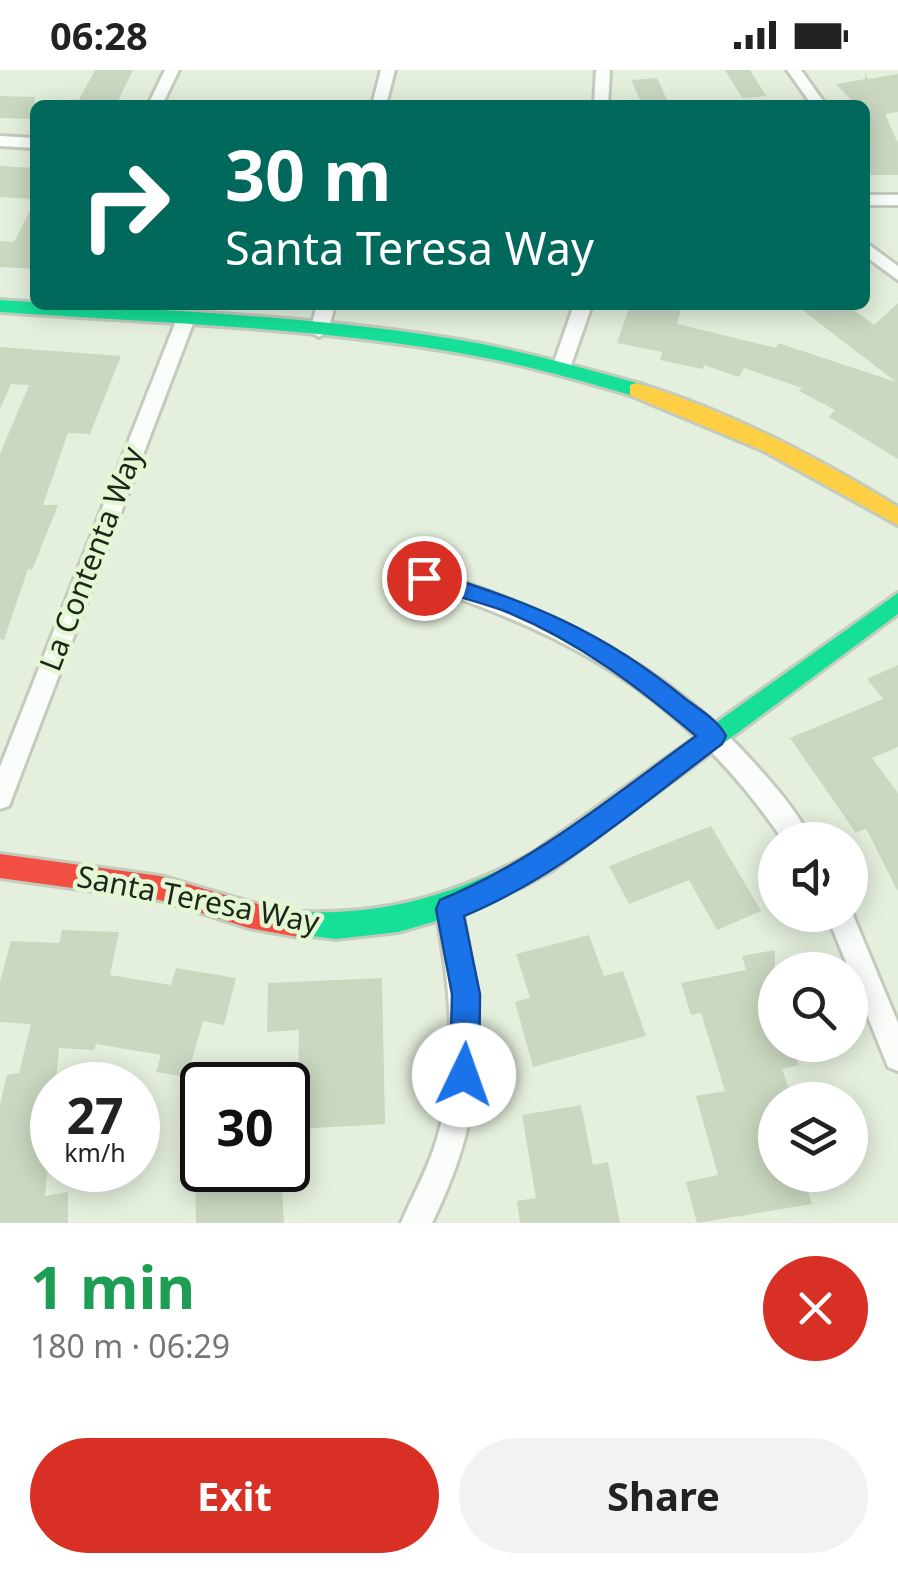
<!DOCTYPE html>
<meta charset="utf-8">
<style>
body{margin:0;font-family:"Noto Sans",sans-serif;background:#f2f2f2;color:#222;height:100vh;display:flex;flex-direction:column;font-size:38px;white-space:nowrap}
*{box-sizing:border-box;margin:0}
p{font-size:32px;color:#767676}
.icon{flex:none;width:55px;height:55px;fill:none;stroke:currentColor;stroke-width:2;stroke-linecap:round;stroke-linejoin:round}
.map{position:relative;height:1153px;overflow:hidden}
.panel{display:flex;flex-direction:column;background:#fff;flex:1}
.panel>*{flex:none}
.top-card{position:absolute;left:30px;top:30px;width:840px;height:210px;border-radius:15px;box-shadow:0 5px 25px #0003;background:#00695c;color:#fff;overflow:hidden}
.fabs{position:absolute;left:758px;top:752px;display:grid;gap:20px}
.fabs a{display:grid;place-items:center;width:110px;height:110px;border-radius:50%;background:#fff;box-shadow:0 5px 25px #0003;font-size:50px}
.speed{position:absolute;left:30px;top:992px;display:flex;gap:20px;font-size:50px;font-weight:700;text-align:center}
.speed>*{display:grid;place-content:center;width:130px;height:130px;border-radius:50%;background:#fff;box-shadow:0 5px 25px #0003;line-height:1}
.speed small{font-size:25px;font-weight:400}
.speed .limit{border:5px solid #111;border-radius:15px;background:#fff;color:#111}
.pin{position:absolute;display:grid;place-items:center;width:85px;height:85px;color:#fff;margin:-42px;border:5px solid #fff;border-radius:50%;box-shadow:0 2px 10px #0007}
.me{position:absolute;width:110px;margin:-55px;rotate:3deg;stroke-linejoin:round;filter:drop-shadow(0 0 8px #0008)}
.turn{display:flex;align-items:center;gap:35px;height:210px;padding:0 30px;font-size:45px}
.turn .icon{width:130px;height:130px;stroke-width:2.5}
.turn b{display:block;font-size:70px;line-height:85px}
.round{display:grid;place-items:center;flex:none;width:105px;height:105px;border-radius:52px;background:#f2f2f2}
.head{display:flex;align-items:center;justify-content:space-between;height:170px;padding:0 30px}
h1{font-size:60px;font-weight:700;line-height:75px;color:#1e9e55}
.action{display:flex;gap:20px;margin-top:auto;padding:20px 30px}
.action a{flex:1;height:115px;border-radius:60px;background:#d93025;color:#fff;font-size:40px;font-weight:700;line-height:115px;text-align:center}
.action a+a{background:#f2f2f2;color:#222}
.status{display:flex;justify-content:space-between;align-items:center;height:70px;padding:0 50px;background:#fff;direction:ltr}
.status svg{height:28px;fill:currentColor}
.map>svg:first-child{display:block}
.building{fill:#cad8c0}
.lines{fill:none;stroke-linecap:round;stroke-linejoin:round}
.street-casing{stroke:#c3cbbd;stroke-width:6}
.fast-casing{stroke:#c3cbbd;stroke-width:6}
.slow-casing{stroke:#c3cbbd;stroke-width:6}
.jam-casing{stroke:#c3cbbd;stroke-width:6}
.street{fill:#fbfdfa;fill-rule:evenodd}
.fast{fill:#16e098;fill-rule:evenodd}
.slow{fill:#ffcf43;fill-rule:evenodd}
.jam{fill:#f24e42;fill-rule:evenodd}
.route{fill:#1a73e8;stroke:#114b97;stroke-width:2.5}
.labels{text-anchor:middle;stroke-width:9;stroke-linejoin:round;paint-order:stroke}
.street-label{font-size:30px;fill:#1f2619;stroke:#e3f7d5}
</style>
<div class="status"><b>06:28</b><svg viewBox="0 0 49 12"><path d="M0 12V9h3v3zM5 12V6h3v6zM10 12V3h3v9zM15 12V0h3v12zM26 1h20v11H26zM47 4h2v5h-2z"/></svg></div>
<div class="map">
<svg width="898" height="1153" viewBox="0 0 898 1153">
<rect width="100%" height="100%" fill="#e4efdd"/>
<!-- building -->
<g class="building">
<path d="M95,0h38l-17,35h-40z"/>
<path d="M725,0h25l16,26 -24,2z"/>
<path d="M865,2l3,7 30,-5v38l-13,2 13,29v32h-27l-6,-14v-56h-9l-20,-21 29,-5z"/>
<path d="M657,8l11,24 -26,2 -11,-24z"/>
<path d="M0,26l35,1v22l-35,-1z"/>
<path d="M0,96l35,2v19l-6,12 -29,-2z"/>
<path d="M35,131v68l-35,-2v-26l14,1z"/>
<path d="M898,233v156l-69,-42 6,-7 -36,-19 3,-3 -58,-20 -5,9 -35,-12 -1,4 -43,-9 2,-8 -45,-9 13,-38h52l-5,19 99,24 2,-5 118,39 -100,-77h51l27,20z"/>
<path d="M0,277l121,9 -31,78 -22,-1 -25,72h15l-26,65 -4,-1 -24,71 -4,-1v-185l29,-69 -18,-1 -11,25z"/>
<path d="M898,595v82l-26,11 26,35v99l-32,-64 -10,5 -66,-95 93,-39 -16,-20z"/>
<path d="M711,756l50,85 -44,19 -28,-50 -60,24 -20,-38z"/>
<path d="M62,860l57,2 -9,43 61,10 5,-17 60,10 -12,47 -21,-4 -16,56 -31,-5 5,-17 -65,-11 -2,6 -35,-2 -14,148 23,-4v31h-68v-118l7,-30 12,-2 12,-49 -31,-2v-40l11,-41 48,2z"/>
<path d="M589,865l15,41 19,-5 23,65 -113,31 -18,-65 15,-4 -14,-44z"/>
<path d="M775,880v95h17l7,20 -17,4 11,31h-18v75h28l9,29 -115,19 -11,-41 32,-7 -22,-79 29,-5 -24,-78 -10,2 -10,-32 65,-13 -4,-14z"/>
<path d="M382,908l3,146 -88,5 2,-99 -32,2 1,-49z"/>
<path d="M581,1035l12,60 15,-3 12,61h-100l-3,-22 19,-3 -14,-83z"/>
<path d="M195,1100h86l3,53h-88z"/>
</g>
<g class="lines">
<!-- street casing -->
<g class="street-casing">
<g id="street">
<path d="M165,0h14l-17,35h-14z"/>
<path d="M381,0h14l-9,35h-14z"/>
<path d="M596,0h14l-2,35h-14z"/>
<path d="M787,0h14l25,35h-14z"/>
<path d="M0,66l35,2v10l-35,-2z"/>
<rect x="865" y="125" width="33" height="10"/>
<path d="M865,172l33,24v14l-33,-24z"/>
<path d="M317,235h18l-7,26 -9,6 -9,-6z"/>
<path d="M574,235h18l-21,60 -9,6 -9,-6z"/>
<path d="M185,245l9,6 -182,477 -3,8 -9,3v-42l176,-446z"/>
<path d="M425,499c127,41 242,95 332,197 19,22 42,47 54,74h-28c-97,-141 -205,-203 -366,-256l-3,-6z"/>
<path d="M449,826l9,4 4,9c23,122 26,200 -30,314h-31c11,-26 25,-50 34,-78 25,-77 15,-157 1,-236l4,-9z"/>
<path d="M850,838l48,115v48l-10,-4 -61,-152h23z"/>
</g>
</g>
<!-- fast casing -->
<g class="fast-casing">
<g id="fast">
<path d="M0,230c156,11 324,15 482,44 55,11 108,26 162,41l2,5 -9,7c-52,-15 -103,-30 -156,-40 -158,-30 -321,-34 -481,-45z"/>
<path d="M898,523v21l-347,257 -28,15 -66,29 -59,17 -62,7 -41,-5 -4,-9 4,-9 9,-4c84,3 155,-19 229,-59z"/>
</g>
</g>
<!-- slow casing -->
<g class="slow-casing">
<path id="slow" d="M637,313c92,28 180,74 261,124v18l-134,-74 -134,-56v-10z"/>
</g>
<!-- jam casing -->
<g class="jam-casing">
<path id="jam" d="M0,784l160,22 89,26 64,14 4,9 -4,9 -9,4 -55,-10 -89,-28 -160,-22z"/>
</g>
<!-- street -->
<use href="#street" class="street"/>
<!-- fast -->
<use href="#fast" class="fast"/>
<!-- slow -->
<use href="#slow" class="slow"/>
<!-- jam -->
<use href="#jam" class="jam"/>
</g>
<!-- route -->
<path class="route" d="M424,500c103,30 179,61 263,130 13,10 32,21 39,36l-4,8c-82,61 -163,133 -258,172l16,78 -1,81 -4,10 -11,4 -10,-4 -4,-10 2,-81 -16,-85 4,-9c94,-38 174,-105 256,-164 -59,-50 -117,-94 -189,-124 -29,-11 -61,-18 -90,-28l-3,-6z"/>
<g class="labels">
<!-- street labels -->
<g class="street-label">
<text transform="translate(92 489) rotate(-69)" y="10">La Contenta Way</text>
<text transform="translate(198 830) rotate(11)" y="10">Santa Teresa Way</text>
</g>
</g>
</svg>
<div class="fabs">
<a><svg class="icon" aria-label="sound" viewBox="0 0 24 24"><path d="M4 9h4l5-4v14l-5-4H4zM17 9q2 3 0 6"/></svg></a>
<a><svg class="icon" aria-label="search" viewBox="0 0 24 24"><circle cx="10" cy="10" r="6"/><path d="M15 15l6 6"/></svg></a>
<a><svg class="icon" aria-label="layers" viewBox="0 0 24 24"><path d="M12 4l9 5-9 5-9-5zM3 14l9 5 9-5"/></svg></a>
</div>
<div class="speed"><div>27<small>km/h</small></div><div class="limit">30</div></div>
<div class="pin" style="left:424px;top:508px;background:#d93025"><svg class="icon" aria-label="arrive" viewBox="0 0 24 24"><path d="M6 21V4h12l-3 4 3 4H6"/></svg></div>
<svg class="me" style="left:464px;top:1005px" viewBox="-20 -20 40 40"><circle r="19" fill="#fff"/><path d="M0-13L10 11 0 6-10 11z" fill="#1a73e8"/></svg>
<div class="top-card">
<div class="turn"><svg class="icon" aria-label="right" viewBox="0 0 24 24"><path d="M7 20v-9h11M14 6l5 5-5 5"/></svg><div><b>30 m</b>Santa Teresa Way</div></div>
</div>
</div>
<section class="panel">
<div class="head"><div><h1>1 min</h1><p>180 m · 06:29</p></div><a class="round" style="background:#d93025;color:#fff"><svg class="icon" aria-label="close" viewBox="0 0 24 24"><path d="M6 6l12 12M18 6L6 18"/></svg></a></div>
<div class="action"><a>Exit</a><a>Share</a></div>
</section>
